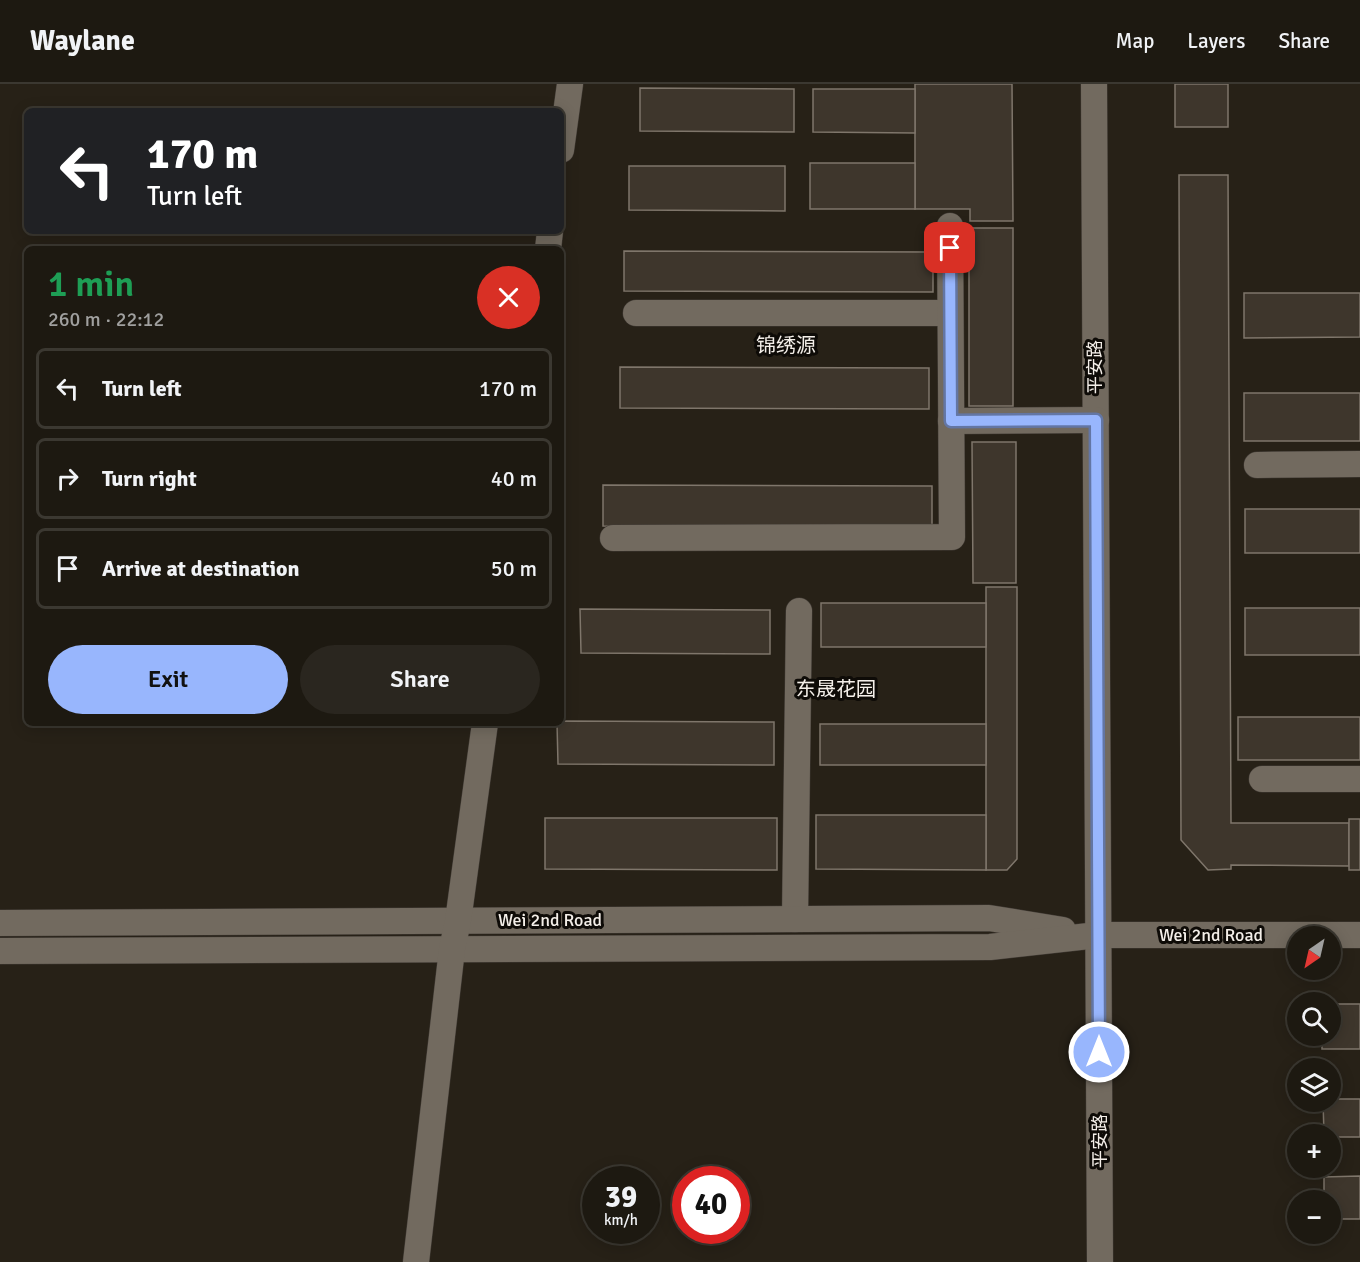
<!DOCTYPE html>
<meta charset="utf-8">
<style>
body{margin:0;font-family:Signika,"Noto Sans SC",sans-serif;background:#2a261f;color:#f1f3f6;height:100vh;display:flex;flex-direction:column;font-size:22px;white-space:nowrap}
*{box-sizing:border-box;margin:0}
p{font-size:20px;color:#a0a09f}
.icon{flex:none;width:33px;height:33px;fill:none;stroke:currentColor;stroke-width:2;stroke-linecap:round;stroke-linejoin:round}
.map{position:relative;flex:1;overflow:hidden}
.sheet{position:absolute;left:24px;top:162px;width:540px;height:480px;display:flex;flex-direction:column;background:#1d1911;border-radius:9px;box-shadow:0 3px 15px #0003,0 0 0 2px #3b3831}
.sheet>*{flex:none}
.guide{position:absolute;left:24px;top:24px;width:540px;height:126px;border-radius:9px;box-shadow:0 3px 15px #0003,0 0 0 2px #3b3831;background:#202124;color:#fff;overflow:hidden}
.needle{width:39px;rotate:214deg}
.buttons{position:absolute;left:1287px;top:842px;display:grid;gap:12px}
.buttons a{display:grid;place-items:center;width:54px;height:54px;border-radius:50%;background:#1d1911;box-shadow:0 3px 15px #0003,0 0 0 2px #3b3831;font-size:30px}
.speed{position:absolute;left:582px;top:1082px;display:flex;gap:12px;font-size:30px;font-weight:700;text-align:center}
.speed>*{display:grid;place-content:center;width:78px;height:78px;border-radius:50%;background:#1d1911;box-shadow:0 3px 15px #0003,0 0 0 2px #3b3831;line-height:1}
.speed small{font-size:15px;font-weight:400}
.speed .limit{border:9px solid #d22;background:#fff;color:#111}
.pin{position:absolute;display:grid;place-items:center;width:51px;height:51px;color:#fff;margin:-26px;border-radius:12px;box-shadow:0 3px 9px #0006}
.me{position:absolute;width:66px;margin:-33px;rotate:0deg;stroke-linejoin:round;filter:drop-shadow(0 0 4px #0008)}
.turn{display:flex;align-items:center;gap:21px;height:126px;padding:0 24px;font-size:27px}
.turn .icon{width:78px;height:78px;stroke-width:2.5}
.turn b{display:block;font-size:42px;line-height:51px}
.round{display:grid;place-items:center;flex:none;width:63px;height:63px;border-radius:32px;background:#2a261f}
.head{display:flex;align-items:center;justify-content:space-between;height:102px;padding:0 24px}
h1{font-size:36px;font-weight:600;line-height:45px;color:#1e9e55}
.primary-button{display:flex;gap:12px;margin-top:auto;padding:12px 24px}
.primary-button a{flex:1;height:69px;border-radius:36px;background:#98b6fd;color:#111;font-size:24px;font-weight:600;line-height:69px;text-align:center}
.primary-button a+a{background:#2a261f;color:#f1f3f6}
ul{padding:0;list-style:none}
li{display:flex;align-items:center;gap:18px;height:81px;margin:0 12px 9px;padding:0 12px;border:3px solid #3b3831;border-radius:9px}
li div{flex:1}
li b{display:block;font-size:22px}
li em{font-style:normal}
header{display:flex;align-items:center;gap:36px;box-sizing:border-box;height:84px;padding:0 30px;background:#1d1911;border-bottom:2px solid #3b3831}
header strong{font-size:28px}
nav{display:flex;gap:33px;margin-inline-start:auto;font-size:21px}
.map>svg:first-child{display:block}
.building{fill:#3e362c;stroke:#7f766b;stroke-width:1.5}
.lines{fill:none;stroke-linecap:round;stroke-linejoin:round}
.minor-casing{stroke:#423c36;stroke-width:27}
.minor{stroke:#726a5f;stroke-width:26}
.route-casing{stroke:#6376a4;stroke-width:15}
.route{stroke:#98b6fd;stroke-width:10}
.labels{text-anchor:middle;stroke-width:6;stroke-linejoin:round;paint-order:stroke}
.street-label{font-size:18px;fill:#f4efe9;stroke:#0e0b07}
.neighbourhood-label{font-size:20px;fill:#f4efe9;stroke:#0e0b07}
</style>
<header>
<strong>Waylane</strong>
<nav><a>Map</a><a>Layers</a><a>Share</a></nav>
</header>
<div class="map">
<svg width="1360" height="1178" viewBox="0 0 1360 1178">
<rect width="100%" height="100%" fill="#272117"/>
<!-- building -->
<g class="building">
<path d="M915,0h97l1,137h-43v-12h-55z"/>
<rect x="1175" y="0" width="53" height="43"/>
<path d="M640,4l154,1v43l-154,-1z"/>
<path d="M813,5h102v44l-102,-1z"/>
<rect x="810" y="79" width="105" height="46"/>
<path d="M629,82h156v45l-156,-1z"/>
<path d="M1179,91h49l3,648h118v43l-118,-1v4l-23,1 -27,-30z"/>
<rect x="969" y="144" width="44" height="178"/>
<path d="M624,167l309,1v40l-309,-1z"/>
<path d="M1244,209h116v44l-116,1z"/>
<path d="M620,283l309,1v41l-309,-1z"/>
<rect x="1244" y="309" width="116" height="48"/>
<path d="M972,358h44v141h-43z"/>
<path d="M603,401l329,1v41l-329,-1z"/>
<rect x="1245" y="425" width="115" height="44"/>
<path d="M986,503h31v272l-10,11h-21z"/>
<rect x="821" y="519" width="165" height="44"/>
<rect x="1245" y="524" width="115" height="47"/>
<path d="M580,525l190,1v44l-189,-1z"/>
<rect x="1238" y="633" width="122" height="43"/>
<path d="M561,637l213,1v43l-216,-1 -1,-41z"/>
<rect x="820" y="640" width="166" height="41"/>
<path d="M816,731h170v55l-170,-1z"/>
<path d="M545,734h232v52l-232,-1z"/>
<rect x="1349" y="735" width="11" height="51"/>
<path d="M1330,920h30v45h-38v-14h8z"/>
<path d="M1330,1015h30v38h-30v-3h-6l-1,-33h7z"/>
<path d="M1360,1092v43h-30v-19h-6v-23z"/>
</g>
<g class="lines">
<!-- minor casing -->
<g class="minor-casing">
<g id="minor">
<path d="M1094,0l6,1178"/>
<path d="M561,66l9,-66"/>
<path d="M548,165l2,-18"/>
<path d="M636,229h314"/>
<path d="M951,337l145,-1"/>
<path d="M1257,381l103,-1"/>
<path d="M613,454l339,-1 -2,-311"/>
<path d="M1262,695h98"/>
<path d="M795,835l4,-308"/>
<path d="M0,839l989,-5 74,12"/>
<path d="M0,867l990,-4 108,-12h262"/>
<path d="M416,1178l36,-313 6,-28 27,-198"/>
</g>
</g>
<!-- minor -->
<use href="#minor" class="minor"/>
</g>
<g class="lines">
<!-- route casing -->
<g class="route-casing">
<path id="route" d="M950,164l1,173 145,-1 3,632"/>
</g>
<!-- route -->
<use href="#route" class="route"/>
</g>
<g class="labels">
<!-- street labels -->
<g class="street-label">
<text transform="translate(1095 283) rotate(-90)" y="6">平安路</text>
<text x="550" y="842">Wei 2nd Road</text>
<text x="1211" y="857">Wei 2nd Road</text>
<text transform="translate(1100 1057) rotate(-90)" y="6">平安路</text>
</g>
<!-- neighbourhood labels -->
<g class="neighbourhood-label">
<text x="786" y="268">锦绣源</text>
<text x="836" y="612">东晟花园</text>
</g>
</g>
</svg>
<div class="buttons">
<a><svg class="needle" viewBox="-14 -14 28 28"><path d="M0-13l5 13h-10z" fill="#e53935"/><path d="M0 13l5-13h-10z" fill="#a0a09f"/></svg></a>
<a><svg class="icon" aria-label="search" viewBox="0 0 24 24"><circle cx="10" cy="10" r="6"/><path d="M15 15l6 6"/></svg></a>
<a><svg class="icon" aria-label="layers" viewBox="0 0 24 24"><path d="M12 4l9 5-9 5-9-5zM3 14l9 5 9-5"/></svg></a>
<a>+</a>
<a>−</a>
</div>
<div class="speed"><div>39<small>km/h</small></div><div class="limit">40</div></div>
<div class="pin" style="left:950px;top:164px;background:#d93025"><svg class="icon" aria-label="arrive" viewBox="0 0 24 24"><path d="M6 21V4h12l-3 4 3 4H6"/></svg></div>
<svg class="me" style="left:1099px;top:968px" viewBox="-20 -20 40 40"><circle r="17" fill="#98b6fd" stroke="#fff" stroke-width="3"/><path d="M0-11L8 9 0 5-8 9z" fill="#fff"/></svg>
<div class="guide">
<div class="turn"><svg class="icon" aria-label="left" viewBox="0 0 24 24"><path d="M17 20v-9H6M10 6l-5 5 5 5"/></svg><div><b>170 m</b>Turn left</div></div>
</div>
<section class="sheet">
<div class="head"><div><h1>1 min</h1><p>260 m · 22:12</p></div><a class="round" style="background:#d93025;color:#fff"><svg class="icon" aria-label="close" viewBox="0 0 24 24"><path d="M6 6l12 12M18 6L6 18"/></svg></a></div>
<ul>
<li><svg class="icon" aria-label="left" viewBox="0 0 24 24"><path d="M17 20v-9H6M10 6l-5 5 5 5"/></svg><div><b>Turn left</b></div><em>170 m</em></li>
<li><svg class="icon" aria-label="right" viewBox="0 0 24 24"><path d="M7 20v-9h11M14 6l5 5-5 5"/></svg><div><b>Turn right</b></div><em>40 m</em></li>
<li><svg class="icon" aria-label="arrive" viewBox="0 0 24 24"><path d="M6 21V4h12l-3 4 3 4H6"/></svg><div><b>Arrive at destination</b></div><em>50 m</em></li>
</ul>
<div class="primary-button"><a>Exit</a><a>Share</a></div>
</section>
</div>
